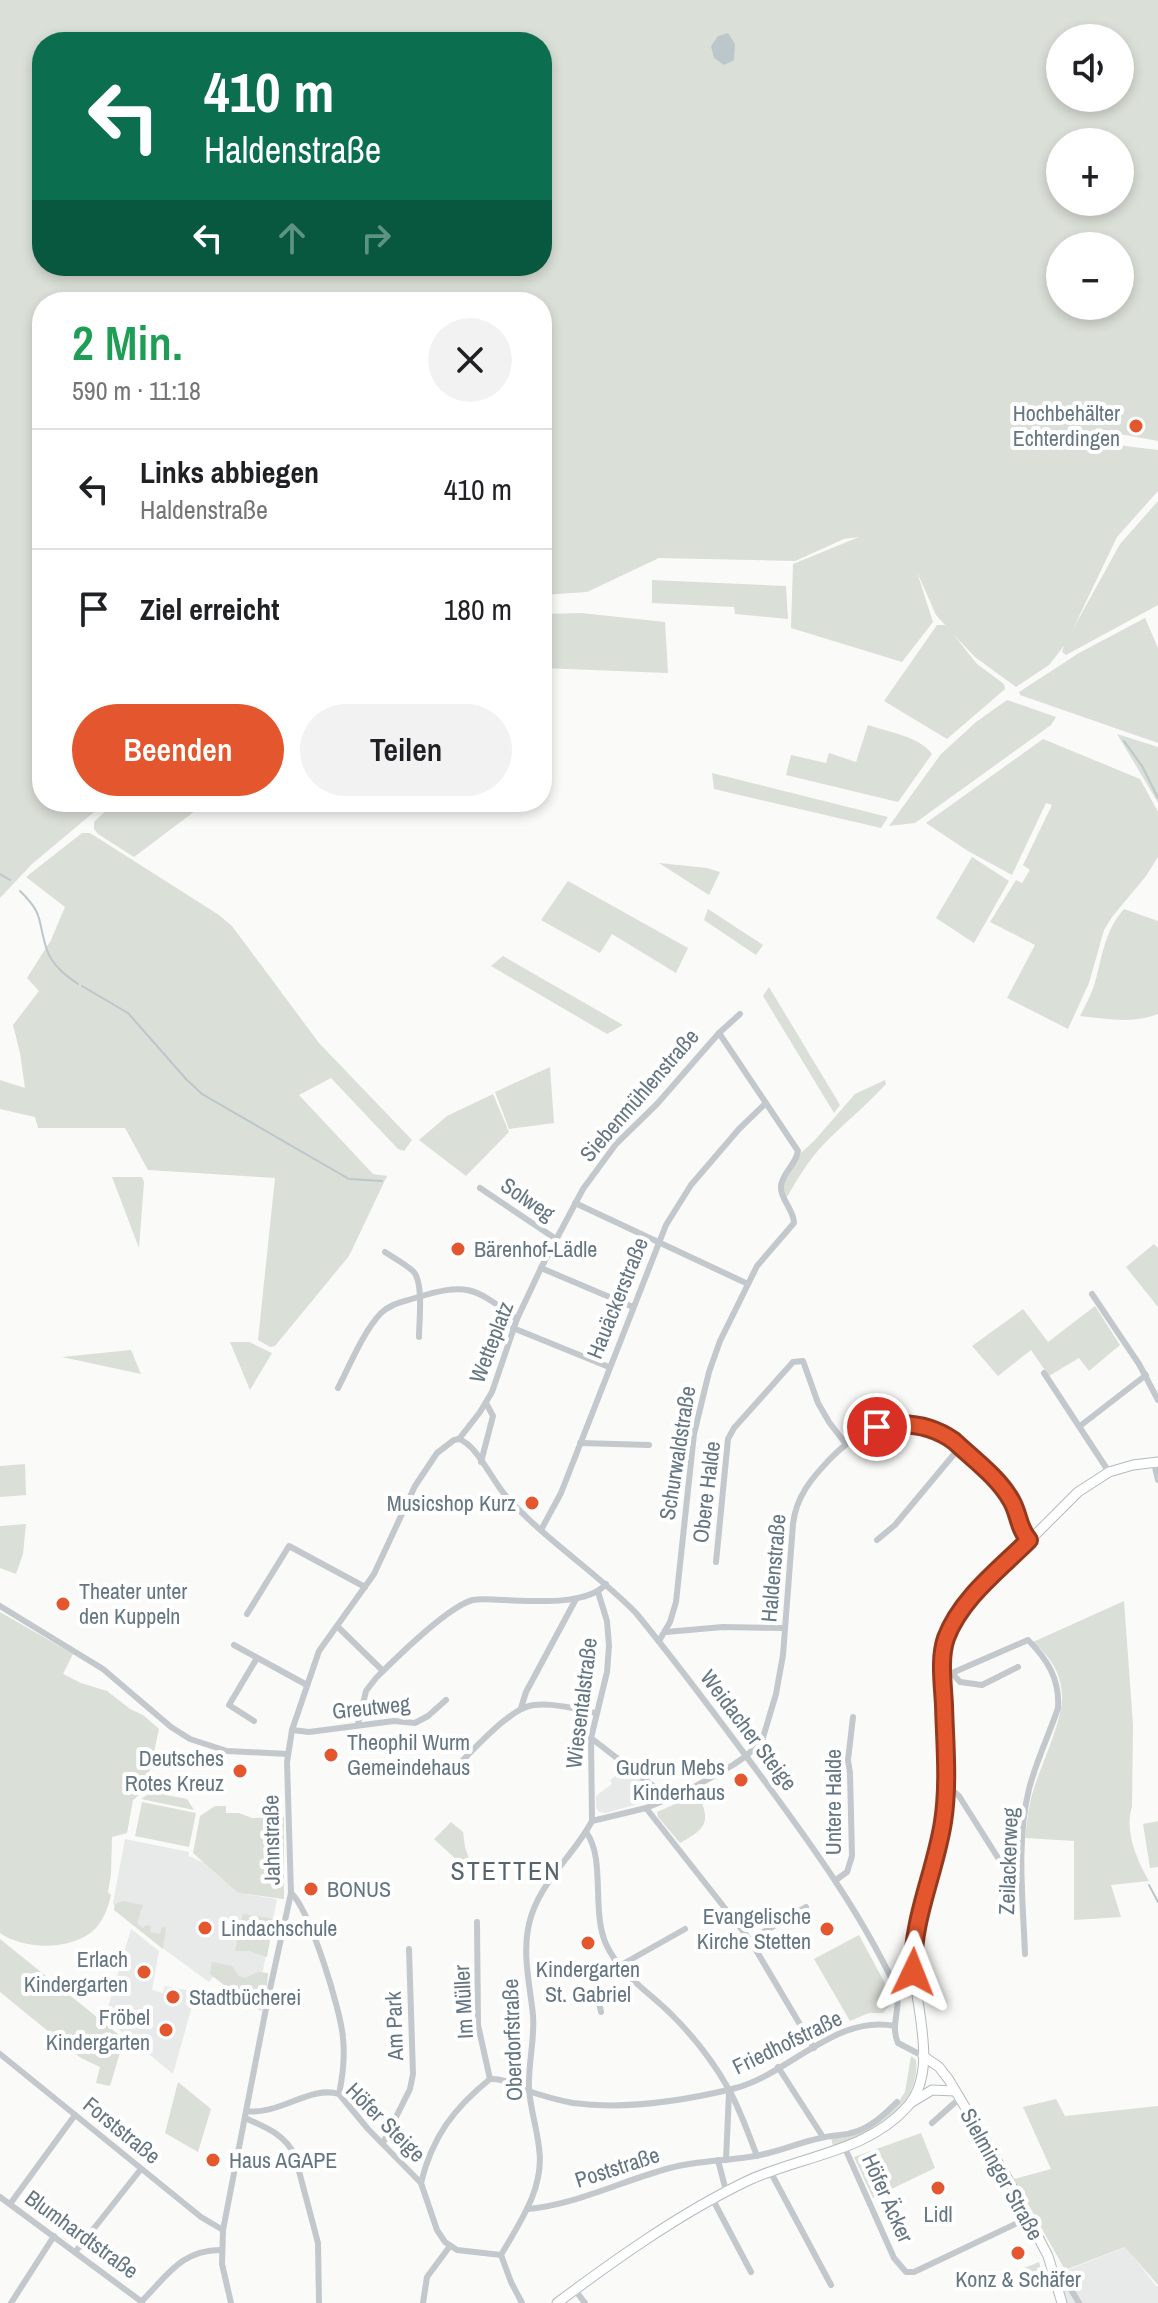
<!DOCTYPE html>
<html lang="de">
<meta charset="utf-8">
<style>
body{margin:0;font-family:"Archivo Narrow",sans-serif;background:#f2f2f2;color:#202124;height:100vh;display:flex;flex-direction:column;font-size:30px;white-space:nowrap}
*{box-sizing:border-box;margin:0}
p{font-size:26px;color:#757577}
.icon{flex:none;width:44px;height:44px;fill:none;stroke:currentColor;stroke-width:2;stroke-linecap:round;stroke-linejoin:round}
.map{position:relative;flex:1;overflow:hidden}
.drawer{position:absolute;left:32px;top:292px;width:520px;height:520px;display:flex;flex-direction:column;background:#fff;border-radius:32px;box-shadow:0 4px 12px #0003}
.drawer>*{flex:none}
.hud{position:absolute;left:32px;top:32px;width:520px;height:244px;border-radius:32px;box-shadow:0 4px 12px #0003;background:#0b6e4f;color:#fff;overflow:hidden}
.fabs{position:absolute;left:1046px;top:24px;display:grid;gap:16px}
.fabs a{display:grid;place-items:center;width:88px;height:88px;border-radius:50%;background:#fff;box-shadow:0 4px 12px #0003;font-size:40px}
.pin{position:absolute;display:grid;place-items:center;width:68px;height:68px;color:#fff;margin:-34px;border:4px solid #fff;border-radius:50%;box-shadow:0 2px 8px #0007}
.me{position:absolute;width:88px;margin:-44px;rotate:2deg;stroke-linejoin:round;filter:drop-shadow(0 0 6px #0008)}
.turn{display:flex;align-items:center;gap:28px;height:168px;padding:0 40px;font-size:36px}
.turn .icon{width:104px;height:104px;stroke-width:2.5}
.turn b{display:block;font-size:56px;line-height:68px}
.lanes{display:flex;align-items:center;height:76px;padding:0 40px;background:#0003;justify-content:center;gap:40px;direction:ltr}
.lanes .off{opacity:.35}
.round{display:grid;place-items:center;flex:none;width:84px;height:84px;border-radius:42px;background:#f2f2f2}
.summary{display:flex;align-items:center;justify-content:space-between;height:136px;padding:0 40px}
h1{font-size:48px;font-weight:600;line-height:60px;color:#1e9e55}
.primary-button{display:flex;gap:16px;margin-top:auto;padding:16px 40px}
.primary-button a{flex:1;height:92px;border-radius:48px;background:#e4572e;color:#fff;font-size:32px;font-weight:600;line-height:92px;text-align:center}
.primary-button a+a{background:#f2f2f2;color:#202124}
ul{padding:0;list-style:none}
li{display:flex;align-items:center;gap:24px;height:120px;padding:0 40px;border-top:2px solid #e0e0e0}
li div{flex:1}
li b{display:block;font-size:30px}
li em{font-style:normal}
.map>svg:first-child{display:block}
.built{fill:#e8e9e9}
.green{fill:#dadfd7;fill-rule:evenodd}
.water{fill:#bbc7cb}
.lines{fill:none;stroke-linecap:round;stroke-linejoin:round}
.stream{stroke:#bbc7cb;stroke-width:2}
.secondary-casing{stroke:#b3babf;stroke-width:11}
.street{stroke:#c3c8cc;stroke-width:6}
.secondary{stroke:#fff;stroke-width:9}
.route-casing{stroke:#94391e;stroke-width:20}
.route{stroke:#e4572e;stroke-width:14}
.poi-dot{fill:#e4572e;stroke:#fff;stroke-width:3}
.labels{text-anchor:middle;stroke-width:8;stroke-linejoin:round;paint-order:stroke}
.poi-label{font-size:22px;fill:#657683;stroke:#fff;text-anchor:end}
.street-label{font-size:22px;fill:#657683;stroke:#fff}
.quarter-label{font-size:26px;letter-spacing:2px;fill:#57646e;stroke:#fff}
</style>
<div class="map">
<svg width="1158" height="2303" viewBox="0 0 1158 2303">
<rect width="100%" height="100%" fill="#fafaf8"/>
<!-- built -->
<g class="built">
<path d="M627,1767l31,28 1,3 -53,15 -7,-1 -3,-5v-11l16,-12 -2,-4z"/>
<path d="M125,1839l64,13v4l15,7 34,30 39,6 -21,107 -42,-30 -5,6 -48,-35 -46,-38 -2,-6z"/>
<path d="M131,1929l28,22 -7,39 11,3 2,-7 31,6 -23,82 -68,-56z"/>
<path d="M1126,2247l30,39h2v17h-96l-7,-28z"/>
</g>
<!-- green -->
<g class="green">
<path d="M0,0h1158v441l-60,-11 -1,8 28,8 33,4v41l-41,46 -44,92 47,-85 38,-43v104l-92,50 -4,-3 2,-6 -15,19 -33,22 -41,-30 -22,-23 24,30 27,20 1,5 -58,50 -63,-38 53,-76h8l-9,-10 -19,-43 16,50 -31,40 -111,-34 2,-64 66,-27 -15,2 -49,22 -136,-3 -72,34 -45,3v-293h-500v500h64l-74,62 -32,34zM1060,38h60v60h-60zM42,42h500v224h-500zM1060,142h60v60h-60zM1060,246h60v60h-60z"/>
<path d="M652,580l134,6 2,33 -53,-5 -1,-7 -82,-4z"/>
<path d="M581,613l84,9 3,51 -126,-5v-54z"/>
<path d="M1145,618l13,30v95l-138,-48 -1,-3 60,-39z"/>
<path d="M1007,700l49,17 -5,8 -136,98 -26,3 52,-72 35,-32z"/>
<path d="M868,725c20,7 51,11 64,29l-34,48 -112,-27 5,-20 35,8 3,-10 27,9z"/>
<path d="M1117,734l41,13v56l-1,-2z"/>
<path d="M1043,739l97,40 18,33v45l-12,19 -34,41 -8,13 -15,53 -21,46 -61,-31 28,-53 -45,-23 26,-42 6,3 8,-13 -7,-5 29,-60 -6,-2 -34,72 -44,-24 -42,-28z"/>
<path d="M712,773l176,44 -7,11 -167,-39z"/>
<path d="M115,802h92l-73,55 -36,-23 -4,-5v-7z"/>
<path d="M82,833h8l129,82 13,11 87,117 93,97 -8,11 -6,-2 -67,-71 -32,17 74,79 14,2 -38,80 -74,90 -5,1 -12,-7 17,-162 -127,-8 -23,-42h-87l-3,-11 -35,-8v-29l25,8 -5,-35 -7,-28 26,-34 -12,-13 24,-38 14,-33 -39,-30z"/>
<path d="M972,857l37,24 -35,62 -38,-25z"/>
<path d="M659,863l48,5 13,4 -11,23z"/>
<path d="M568,881l120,67 -12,25 -64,-39 -12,19 -59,-33z"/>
<path d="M708,909l55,36 -7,10 -52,-35z"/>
<path d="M1124,909l34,12v93c-25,10 -51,5 -78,2 5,-10 10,-19 14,-30 8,-27 10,-55 30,-77z"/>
<path d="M503,956l120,69 -16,9 -116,-68z"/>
<path d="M769,987l71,118 -6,8 -71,-117z"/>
<path d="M550,1067l4,56 -45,6 -14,-37z"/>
<path d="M885,1080l1,4c-20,22 -43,40 -63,61 -15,16 -25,33 -36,52l-4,-10 2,-6 15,-27 14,-13 41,-47z"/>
<path d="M493,1094l16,38 -43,44 -47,-36 28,-24z"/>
<path d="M112,1177h30l2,5 -5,66z"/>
<path d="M1154,1244l4,4v59l-32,-40z"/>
<path d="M1095,1306l25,39 -31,26 -10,-13 -30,18 -18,-26 -33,26 -26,-30 51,-37 25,33z"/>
<path d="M230,1342h19l23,11 -22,37z"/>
<path d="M131,1350l10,24 -79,-17z"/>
<path d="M25,1464l1,31 -26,2v-31z"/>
<path d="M26,1524l-3,30 -7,20 -16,-6v-42z"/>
<path d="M1124,1601l9,123 -1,83c-8,23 5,54 17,74l-38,4 10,32 -47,3v-79l-49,-3c2,-14 3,-29 7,-43 7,-26 32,-76 30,-101 -1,-22 -13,-38 -29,-52z"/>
<path d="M0,1612l73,42 -10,20 18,9 26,8 23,18 13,6 16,14c-5,19 -9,61 -26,71l-6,33 -15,4 -1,37 -3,18 3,3c-3,13 -7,24 -16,34 -23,22 -71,21 -95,4z"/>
<path d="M158,1788l8,7 21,4 7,11 -53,-11z"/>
<path d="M698,1794c14,29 7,35 -18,49l-22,-26 -1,-5z"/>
<path d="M142,1802l54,11 -7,34 -54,-11z"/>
<path d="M215,1806h11v7h13l13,5 32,-1v82l-46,-6 -45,-40 7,-37z"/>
<path d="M1158,1821v46l-8,1 -7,-44z"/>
<path d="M451,1822l12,10 2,15 7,20 -13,-5 -25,-23z"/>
<path d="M123,1901l20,4 -6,18 6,5 3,-3 5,1 -1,6 10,2 2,-7 4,1 -3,21 -49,-39 1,-6z"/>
<path d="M243,1914l36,6v4h-6l-6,33 -18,-6h-14z"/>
<path d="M859,1935l29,54 4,14 -9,10h-14l-19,8 -36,-62z"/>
<path d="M0,1939l124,100 -14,47 -14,-3 4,-16 -19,-9 -81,-66z"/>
<path d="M212,1962l20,4 7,10 6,2 13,-6 10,1 -1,13 -6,2 -3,14 5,2 -2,7 -14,-8 -37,-29z"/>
<path d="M911,2056l5,4c5,48 -45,74 -83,86l-2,-8h10l53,-29 11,-17z"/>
<path d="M178,2082l33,27 -13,43 -33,-19z"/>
<path d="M1056,2099l9,17 93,-10v179l-33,-38 -60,23 -51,-91 37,-10 -28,-62z"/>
<path d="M921,2133l14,35 -62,30 -19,-41z"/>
<path d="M1039,2262l4,14 -3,10 -8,1 -11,-8 -4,-8z"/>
</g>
<!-- water -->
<path class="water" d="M728,33l7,11 -1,16 -10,5 -10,-7 -3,-12 7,-10z"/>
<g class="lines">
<!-- stream -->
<g class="stream">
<path d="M1124,741l18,25 16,32"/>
<path d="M0,874l10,6"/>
<path d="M20,891c25,24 17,30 27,59 5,15 18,25 31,34"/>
<path d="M82,986l46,27 58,66 16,15 147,85 33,2"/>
<path d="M1149,1885l9,17"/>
</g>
<!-- secondary casing -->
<g class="secondary-casing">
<g id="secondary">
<path d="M923,2056l16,11 10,13 60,101 39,75 14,47"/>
<path d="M912,2102l20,-12 23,1"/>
<path d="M557,2303c59,-44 122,-89 188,-121 53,-26 122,-29 163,-76 34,-40 2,-111 5,-159 3,-44 25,-85 31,-129 4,-40 0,-81 -1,-121 0,-18 -2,-37 2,-55 3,-15 14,-30 24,-41l109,-109 31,-20 24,-7 25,-3"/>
</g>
</g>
<!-- street -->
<g class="street">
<path d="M480,1188l76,51"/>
<path d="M575,1203l173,81"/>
<path d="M385,1252c9,6 20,12 28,19 11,11 6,50 6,66"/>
<path d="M541,1268l92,39"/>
<path d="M1092,1294l47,70 19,36"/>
<path d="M513,1328l96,39"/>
<path d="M1044,1373l65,99"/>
<path d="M338,1388c12,-23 25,-56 43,-75 9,-9 22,-11 34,-15 53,-16 58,-11 102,21"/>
<path d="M1080,1426l66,-51"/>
<path d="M459,1439c19,7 33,42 47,57 39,44 89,75 130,117 45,55 88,113 130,170 47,64 94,129 128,201 10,22 -5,39 4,59l25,13"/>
<path d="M459,1439l21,-27 12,-20 25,-73 24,-51 42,-79 33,-45 41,-40 62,-71 21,-19"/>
<path d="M580,1443l69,2"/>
<path d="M481,1462l12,-46 -7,-13"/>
<path d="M1154,1463l4,17"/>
<path d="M541,1530l20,-37 105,-268 25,-40 48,-56 27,-26"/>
<path d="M877,1540l18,-15 65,-78"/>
<path d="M716,1562l12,-123 6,-11 59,-66 10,-1 15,42 11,19 16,21"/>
<path d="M0,1606l103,63 68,58 19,12 37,12 61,3"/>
<path d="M247,1614l42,-68 76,41"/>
<path d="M337,1626l46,45"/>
<path d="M666,1632l57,-5 62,1"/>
<path d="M659,1641l11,-19 6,-20 18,-168 15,-62 11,-31 37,-75 37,-43c0,-13 -14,-24 -13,-37 1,-13 15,-21 17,-35l-79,-118"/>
<path d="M234,1645l73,40"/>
<path d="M943,1673h9l76,-33c19,19 32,39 30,68 -9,27 -22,53 -29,81 -13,53 -6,111 -4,165"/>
<path d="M952,1673l8,9 22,3 36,-18"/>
<path d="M521,1708l5,-16 50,-93"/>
<path d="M254,1721l-25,-16 28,-47"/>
<path d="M358,1724l8,-33 10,-13c19,-19 72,-72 97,-78 9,-2 21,0 31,0 28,1 83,6 102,-16"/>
<path d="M292,1730l17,2 85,-11 21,2 13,-7 18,-16"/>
<path d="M591,1738l79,61"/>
<path d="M453,1770c19,-18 57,-63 81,-65 20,-2 43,4 62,8"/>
<path d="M945,1790h7l7,6 53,84 4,6 6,1"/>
<path d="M646,1808l104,132 64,108"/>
<path d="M592,1821l54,-13 41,-17 46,-26 13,-9 16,-15 14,-47 7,-39 10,-131c3,-27 18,-45 36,-64 68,-71 122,-29 176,31 11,15 12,35 24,49"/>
<path d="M586,1832c20,26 5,79 20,112 14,31 43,48 66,71 21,21 42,48 56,73 12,21 20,45 29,68"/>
<path d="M836,1880l11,-8 5,-16 -2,-83 -2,-13 5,-43"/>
<path d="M291,1893c19,17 50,118 52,145 2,19 0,37 -4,56"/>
<path d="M477,1922l1,103 12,54"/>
<path d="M750,1940l56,-33"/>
<path d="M601,2012c-2,-11 -8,-24 -3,-34l87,-49"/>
<path d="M0,2054l201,163 22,13"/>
<path d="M778,2067l45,70"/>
<path d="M246,2111c32,5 64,-26 93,-17l29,35 53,54 16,47 8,12 12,8 44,5 10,27 11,21"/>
<path d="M245,2118c20,9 40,16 50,38l23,87 1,60"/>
<path d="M932,2123l28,-25"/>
<path d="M383,2143l27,-54 3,-15 -4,-125"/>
<path d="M844,2146l50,112 12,14h8l114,-54"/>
<path d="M718,2160l8,31"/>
<path d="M726,2160l3,-67"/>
<path d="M770,2171l61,114"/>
<path d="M421,2183c11,-46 33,-75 69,-104 13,-1 24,6 35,11 15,5 32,10 48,13 51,7 109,-2 159,-14 56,-13 102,-75 163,-63"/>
<path d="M0,2197l142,105"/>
<path d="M713,2200l38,72"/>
<path d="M10,2204l65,-89"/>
<path d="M528,2209c50,-5 93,-28 142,-41 26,-7 53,-7 79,-11 25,-3 47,-14 72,-19 10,-3 20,-2 30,-5 18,-4 33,-18 46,-31"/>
<path d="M76,2251l65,-82"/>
<path d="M501,2255c19,-33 44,-68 38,-107 -2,-20 -9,-40 -10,-60 -1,-24 6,-49 4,-73 -3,-30 -11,-60 -4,-91 9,-41 44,-67 63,-103l-1,-83 16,-66 2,-26 -2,-25 -9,-29"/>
<path d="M1069,2286l10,17"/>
<path d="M575,2290l10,13"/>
<path d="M141,2302c26,-26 41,-53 81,-52"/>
<path d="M11,2303l43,-67"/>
<path d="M231,2303l-9,-39 1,-34 45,-232 23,-105 -4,-131 5,-32 27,-79 55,-77 41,-88 22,-33 17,-13 5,-1"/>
<path d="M423,2303l4,-26 23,-31"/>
</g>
<!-- secondary -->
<use href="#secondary" class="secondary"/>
</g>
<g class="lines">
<!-- route casing -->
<g class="route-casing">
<path id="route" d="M877,1427c28,-6 53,-3 77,14 19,18 44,36 57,59 8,13 7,28 18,40 -29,29 -68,58 -83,98 -7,20 -3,46 -2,67 1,38 5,79 -1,117 -8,51 -31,96 -30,150"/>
</g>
<!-- route -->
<use href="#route" class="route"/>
</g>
<!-- markers -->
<g class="poi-dot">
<circle cx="1136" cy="426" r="8"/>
<circle cx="458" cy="1249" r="8"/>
<circle cx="532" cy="1503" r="8"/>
<circle cx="63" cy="1604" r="8"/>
<circle cx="331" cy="1755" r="8"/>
<circle cx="240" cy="1771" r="8"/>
<circle cx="741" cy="1780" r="8"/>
<circle cx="311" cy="1889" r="8"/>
<circle cx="205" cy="1928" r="8"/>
<circle cx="827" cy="1929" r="8"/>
<circle cx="588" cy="1943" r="8"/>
<circle cx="144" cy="1972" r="8"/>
<circle cx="173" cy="1997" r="8"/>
<circle cx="166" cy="2030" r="8"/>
<circle cx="213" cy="2160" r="8"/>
<circle cx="938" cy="2188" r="8"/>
<circle cx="1018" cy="2253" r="8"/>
</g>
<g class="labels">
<!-- poi labels -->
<g class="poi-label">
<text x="1120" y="421">Hochbehälter<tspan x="1120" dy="25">Echterdingen</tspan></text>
<text x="474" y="1257" text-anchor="start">Bärenhof-Lädle</text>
<text x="516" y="1511">Musicshop Kurz</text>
<text x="79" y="1599" text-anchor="start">Theater unter<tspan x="79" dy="25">den Kuppeln</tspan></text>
<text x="347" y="1750" text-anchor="start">Theophil Wurm<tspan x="347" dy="25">Gemeindehaus</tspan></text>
<text x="224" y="1766">Deutsches<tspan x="224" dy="25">Rotes Kreuz</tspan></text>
<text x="725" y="1775">Gudrun Mebs<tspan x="725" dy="25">Kinderhaus</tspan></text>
<text x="327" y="1897" text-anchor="start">BONUS</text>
<text x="811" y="1924">Evangelische<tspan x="811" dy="25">Kirche Stetten</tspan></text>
<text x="221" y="1936" text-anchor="start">Lindachschule</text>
<text x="128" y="1967">Erlach<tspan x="128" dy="25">Kindergarten</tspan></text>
<text x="588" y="1977" text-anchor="middle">Kindergarten<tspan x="588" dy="25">St. Gabriel</tspan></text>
<text x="189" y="2005" text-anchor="start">Stadtbücherei</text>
<text x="150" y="2025">Fröbel<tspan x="150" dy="25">Kindergarten</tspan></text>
<text x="229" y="2168" text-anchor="start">Haus AGAPE</text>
<text x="938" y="2222" text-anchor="middle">Lidl</text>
<text x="1018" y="2287" text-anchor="middle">Konz &amp; Schäfer</text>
</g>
<!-- street labels -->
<g class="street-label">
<text transform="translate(639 1095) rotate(-49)" y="8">Siebenmühlenstraße</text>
<text transform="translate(528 1199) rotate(34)" y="8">Solweg</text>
<text transform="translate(617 1298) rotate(-68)" y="8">Hauäckerstraße</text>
<text transform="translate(491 1342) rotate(-69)" y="8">Wetteplatz</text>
<text transform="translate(677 1453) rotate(-81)" y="8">Schurwaldstraße</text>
<text transform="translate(706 1492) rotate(-83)" y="8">Obere Halde</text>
<text transform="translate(773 1568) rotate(-85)" y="8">Haldenstraße</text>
<text transform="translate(581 1703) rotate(-83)" y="8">Wiesentalstraße</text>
<text transform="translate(371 1707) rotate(-6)" y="8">Greutweg</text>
<text transform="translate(749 1730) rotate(53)" y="8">Weidacher Steige</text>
<text transform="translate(833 1802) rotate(-90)" y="8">Untere Halde</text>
<text transform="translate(271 1840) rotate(-91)" y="8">Jahnstraße</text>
<text transform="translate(1008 1861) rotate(-88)" y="8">Zeilackerweg</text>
<text transform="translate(463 2002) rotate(-93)" y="8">Im Müller</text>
<text transform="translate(394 2026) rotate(-92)" y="8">Am Park</text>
<text transform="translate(512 2040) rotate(-92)" y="8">Oberdorfstraße</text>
<text transform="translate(787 2042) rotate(-26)" y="8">Friedhofstraße</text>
<text transform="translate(386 2122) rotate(45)" y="8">Höfer Steige</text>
<text transform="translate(122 2130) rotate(39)" y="8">Forststraße</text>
<text transform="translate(617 2167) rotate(-18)" y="8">Poststraße</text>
<text transform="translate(1002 2174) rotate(61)" y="8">Sielminger Straße</text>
<text transform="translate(888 2198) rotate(66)" y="8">Höfer Äcker</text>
<text transform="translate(82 2234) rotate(36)" y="8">Blumhardtstraße</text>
</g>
<!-- quarter labels -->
<g class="quarter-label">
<text x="506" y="1880">STETTEN</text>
</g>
</g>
</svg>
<div class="fabs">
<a><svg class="icon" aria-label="sound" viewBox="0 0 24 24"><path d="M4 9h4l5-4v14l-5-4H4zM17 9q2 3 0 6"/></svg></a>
<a>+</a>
<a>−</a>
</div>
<div class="pin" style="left:877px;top:1427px;background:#d93025"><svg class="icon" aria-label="arrive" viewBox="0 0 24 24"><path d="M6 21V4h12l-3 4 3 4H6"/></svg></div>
<svg class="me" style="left:913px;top:1972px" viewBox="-20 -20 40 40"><path d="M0-17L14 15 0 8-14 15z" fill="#e4572e" stroke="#fff" stroke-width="4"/></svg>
<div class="hud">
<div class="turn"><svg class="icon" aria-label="left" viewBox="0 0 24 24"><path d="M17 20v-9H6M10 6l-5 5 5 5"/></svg><div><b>410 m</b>Haldenstraße</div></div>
<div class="lanes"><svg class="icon" aria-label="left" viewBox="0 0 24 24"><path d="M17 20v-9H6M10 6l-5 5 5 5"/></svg><svg class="icon off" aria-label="ahead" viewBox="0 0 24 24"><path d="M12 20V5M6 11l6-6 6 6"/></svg><svg class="icon off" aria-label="right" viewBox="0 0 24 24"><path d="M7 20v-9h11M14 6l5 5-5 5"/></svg></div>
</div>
<section class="drawer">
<div class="summary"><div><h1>2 Min.</h1><p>590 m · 11:18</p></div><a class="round"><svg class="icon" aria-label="close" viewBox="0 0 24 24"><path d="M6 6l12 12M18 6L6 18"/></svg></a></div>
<ul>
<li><svg class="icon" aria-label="left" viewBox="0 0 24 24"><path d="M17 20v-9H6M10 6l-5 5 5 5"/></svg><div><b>Links abbiegen</b><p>Haldenstraße</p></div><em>410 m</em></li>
<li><svg class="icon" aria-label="arrive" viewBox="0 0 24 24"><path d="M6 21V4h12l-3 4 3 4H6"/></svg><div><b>Ziel erreicht</b></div><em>180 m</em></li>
</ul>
<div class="primary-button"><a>Beenden</a><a>Teilen</a></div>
</section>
</div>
